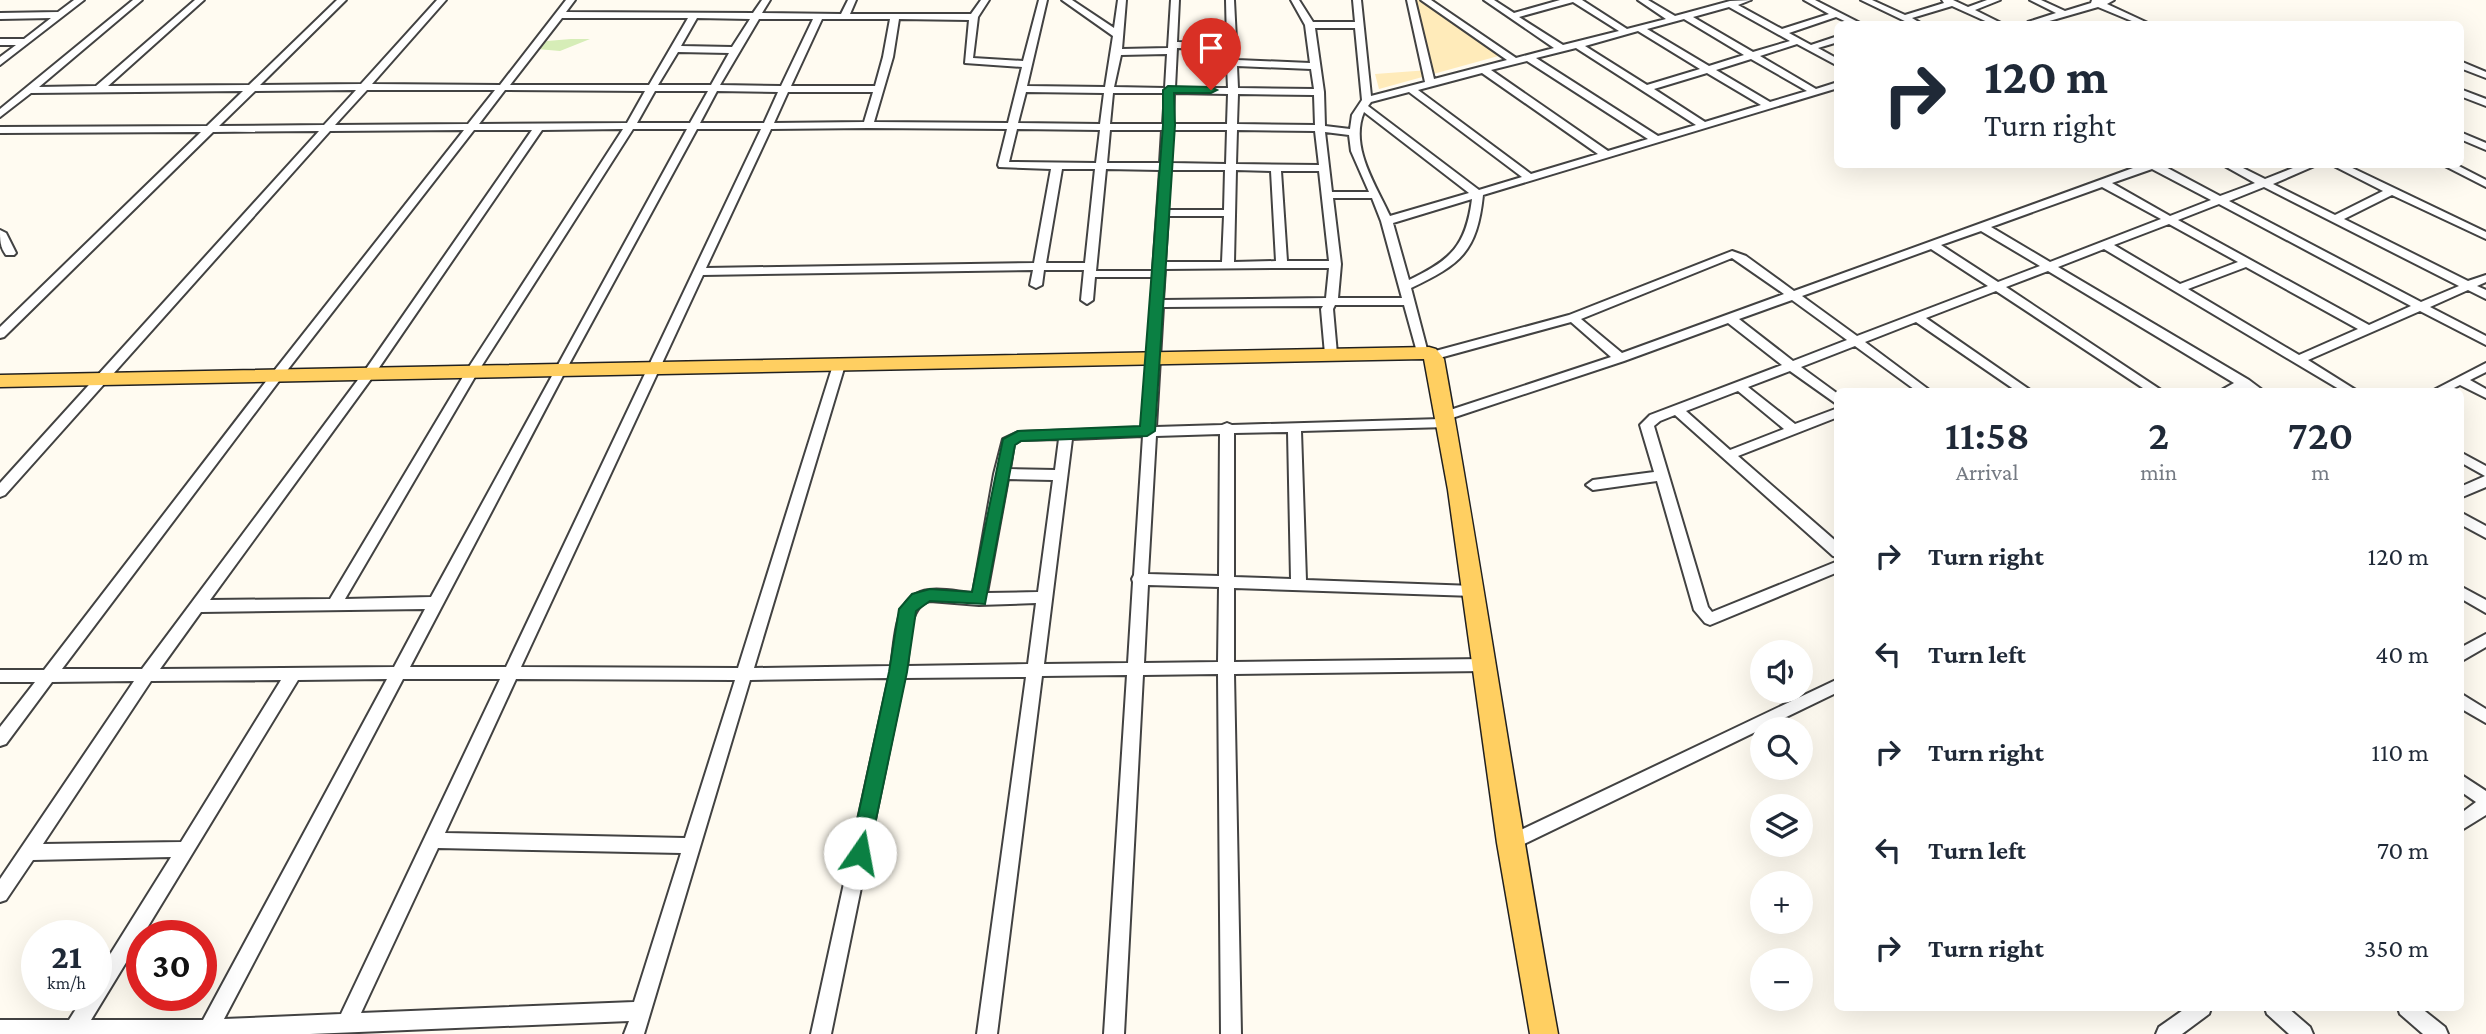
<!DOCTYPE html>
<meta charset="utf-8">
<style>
body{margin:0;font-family:"Crimson Pro",serif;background:#f2f2f3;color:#1f2937;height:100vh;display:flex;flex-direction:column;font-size:26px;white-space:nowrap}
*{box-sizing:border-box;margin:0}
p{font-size:23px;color:#747a83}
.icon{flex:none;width:38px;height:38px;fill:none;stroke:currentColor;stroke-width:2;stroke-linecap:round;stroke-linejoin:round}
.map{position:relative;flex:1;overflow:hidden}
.sheet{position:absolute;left:1834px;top:388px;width:630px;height:623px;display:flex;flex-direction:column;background:#fff;border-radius:10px;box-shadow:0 7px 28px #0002}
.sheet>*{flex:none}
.top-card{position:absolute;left:1834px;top:21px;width:630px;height:147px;border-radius:10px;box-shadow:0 7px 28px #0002;background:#fff;color:#1f2937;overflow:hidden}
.buttons{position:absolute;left:1750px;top:640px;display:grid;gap:14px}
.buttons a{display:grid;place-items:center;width:63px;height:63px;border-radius:50%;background:#fff;box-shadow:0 7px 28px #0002;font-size:35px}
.speed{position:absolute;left:21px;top:920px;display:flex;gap:14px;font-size:35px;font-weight:700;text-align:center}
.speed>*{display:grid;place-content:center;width:91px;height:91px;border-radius:50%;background:#fff;box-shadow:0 7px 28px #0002;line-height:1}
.speed small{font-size:18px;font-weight:400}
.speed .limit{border:10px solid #d22;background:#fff;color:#111}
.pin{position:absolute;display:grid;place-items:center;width:60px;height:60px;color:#fff;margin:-72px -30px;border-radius:50% 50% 50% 0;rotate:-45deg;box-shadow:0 0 7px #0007}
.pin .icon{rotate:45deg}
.me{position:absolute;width:77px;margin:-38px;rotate:12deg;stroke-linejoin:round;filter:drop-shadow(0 0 5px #0008)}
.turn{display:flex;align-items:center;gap:24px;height:147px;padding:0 35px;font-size:32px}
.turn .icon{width:91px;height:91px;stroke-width:2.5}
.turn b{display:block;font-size:49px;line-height:60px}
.eta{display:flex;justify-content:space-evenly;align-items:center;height:119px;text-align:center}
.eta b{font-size:42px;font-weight:600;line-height:49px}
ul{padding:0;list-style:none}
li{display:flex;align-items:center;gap:21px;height:98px;padding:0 35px}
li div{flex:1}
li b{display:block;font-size:26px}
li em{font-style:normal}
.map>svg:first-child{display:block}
.green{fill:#d6edb7}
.sand{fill:#ffebba}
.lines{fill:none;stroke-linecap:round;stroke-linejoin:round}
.street-casing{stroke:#424242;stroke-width:4}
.primary-casing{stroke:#202020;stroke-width:3}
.street{fill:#fff;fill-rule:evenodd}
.primary{fill:#ffcf61;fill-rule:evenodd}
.route{fill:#0b8043;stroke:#07532c;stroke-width:2}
</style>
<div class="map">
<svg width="2486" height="1034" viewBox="0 0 2486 1034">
<rect width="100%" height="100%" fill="#fffbf1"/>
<!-- green -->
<path class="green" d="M571,39h19l-30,12 -23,-2 10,-8z"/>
<!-- sand -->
<path class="sand" d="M1413,0h9l80,55 -123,34 -4,-15 54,-4z"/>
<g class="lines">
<!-- street casing -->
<g class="street-casing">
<g id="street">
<path d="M74,0h10l-84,65v-8l16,-12h-16v-6h24l27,-21 -51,1v-6l58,-1z"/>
<path d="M133,0h9l-103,87 57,-1 99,-86h9l-96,86 141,-1 88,-85h9l-86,85 101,-1 76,-84h9l-74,84 128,1 66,-85h9l-9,12 187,1 9,-13h8l-8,13 79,1 7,-14h8l-6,14h121l10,-14h8l-11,17 -5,41 50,3 16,-61h8l-20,86 78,1 8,-51 -51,-36h10l42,28 4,-28h8l-4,49 46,-1 3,-48h8l-2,42 50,1 -1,-43h8l3,60 73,3 -5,-38 -14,-25h8l14,22h42l-2,-22h8l10,96 54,-14 -18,-82h8l19,79 73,-19 -86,-60h10l85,58 38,-10 -70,-48h10l20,13 46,-13h22l45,29 39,-10 -28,-19h10l27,16 55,-15 21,-1 -13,5 44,24 47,-15 -25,-14h11l47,24h-11l-15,-7 -47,16 22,12 27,-9v6l-20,6 20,11v7l-41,-22 -37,12 56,33 22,-7v6l-355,107c-6,57 -22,69 -72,93l17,65 141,-38 163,-64 14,5 48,35 350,-127h16l60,32 35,-13 -34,-19h14l30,15 38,-15h16l-46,20 62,31 48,-24 -53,-27h14l142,68v7l-94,-44 -48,24 124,62 18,-6v7l-9,4 9,4v9l-18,-9 -38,17 56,29v9l-66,-34 -112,49 51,32h-15l-240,-143 -46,18 191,113 16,12h-15l-6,-4 -9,4h-17l16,-9 -186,-112 -42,16 158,105h-15l-153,-101 -70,27 107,74h-15l-102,-70 -51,20 67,50h-14l-63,-46 -54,21 37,27v11l-48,-34 -42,16 47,37 43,-16v9l-100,39 100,87v14l-5,-1 -158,-141 -15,6 -6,5 54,181 4,5 126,-51v11l-128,53 -5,-2 -11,-13 -37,-129 -64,9 -7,-5 7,-5 61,-8 -14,-47 10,-10 132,-50 -54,-42 -104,38 -175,58 5,4 -7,4 -146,4 5,149 168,6 5,1 2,4 -2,4 -5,1 -240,-8v74l251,-3 5,2 3,4 -3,4 -5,2 -251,3 7,360h-20l-3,-360 -75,1 -19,359h-20l23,-359 -85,1 -45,358h-20l49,-357 -122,1 -73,356h-20l78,-356 -139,2 -106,354h-20l5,-13 -319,13h-310v-14h69l15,-24h12v-19l75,-120 -138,3 -27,40 -6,2v-23l134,-198 -82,1 -46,62 -6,2v-19l35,-45h-35v-12h44l230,-299 190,-241 -134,1 -325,364 -5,2v-14l319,-352 -106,1 -209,205 -4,1v-11l201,-195 -201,1v-6l207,-1 36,-35 -212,2 -31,24v-8zM1573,2l46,29 -56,14 -44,-28zM1729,7l61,34 -37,11 -60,-35zM562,18h126l-39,67h-139zM697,18l53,1 -18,28 -51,-1zM759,19h54l-32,67 -61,-1zM822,19h68l-7,38 -8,29h-84zM899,19l70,1 -4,43 57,4 -14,56 -134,-1 19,-65zM1684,19l60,36 -35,11 -62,-37zM1315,28h40l7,72 -10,15 -2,14 -25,-3 -1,-34zM1638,31l62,38 -53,16 -62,-39zM1177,48l50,1v12l-2,2 2,2 1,23h-53zM1576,48l120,77 -38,11 -122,-78zM678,52l51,1 -18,32h-53zM1167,54l-2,34 -51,-1 7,-32zM1751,59l56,32 -37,11 -54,-32zM1527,61l121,78 -40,12 -117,-81zM1237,66l74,3 3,20 -76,-1zM1482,73l116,81 -67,20 -113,-84zM1707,73l54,32 -56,17 -51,-33zM356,90l-32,35 -105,1 36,-35zM367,90h128l-27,34 -133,1zM505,90l140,1 -18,32 -148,1zM655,91h53l-18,32h-53zM717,91l61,1 -14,31h-64zM788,92h85l-9,30 -90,1zM1026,92l78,1 -4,31 -82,-1zM1409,92l113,85 -43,13 -111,-84 3,-4zM1113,93h52l-2,31h-53zM1174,93l54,1 -1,30h-54zM1238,94l76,1 1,30 -78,-1zM1364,112l105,81 -79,23c-13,-29 -41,-69 -26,-104zM868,128l139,1 -9,36 1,2 52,2 -17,94 -328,5 65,-139zM623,129l-156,241 -137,229 -120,1 164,-225 168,-245zM633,129h54l-256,468 -86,2 134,-229zM697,129h64l-255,538h-96l157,-299zM1017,129l83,1 -4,33 -87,-1zM474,130h58l-166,239 -224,300h-80l220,-292zM1110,130h52l-2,33h-53zM1172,130h55l-1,34 -55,-1zM1237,130l78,1 4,34 -83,-1zM1325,132l24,3 2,16 18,41h-37zM1062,169h33l-10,94h-39zM1106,169l54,1 -7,101h-57zM2152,169l59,31 -41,16 -58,-33zM1170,170h55l-1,40h-56zM1236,170l35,1 5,90 -42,1zM1281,171h38l10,90h-42zM2102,187l59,32 -111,43 -59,-35zM2264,187l195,99 -38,16 -192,-101zM1333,198h39l9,23 21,77h-64l3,-34zM1472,199c-6,47 -21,61 -63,81l-16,-57zM2219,204l192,102 -42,19 -191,-105zM1168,216h56l-2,46h-57zM2169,224l69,38 -58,22 -66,-39zM1981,231l59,35 -42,16 -57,-37zM1931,249l57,37 -131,50 -55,-40zM1732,258l52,36 -162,59 -41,-34zM2246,267l112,62 -59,26 -111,-66zM1278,268h51l-3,30 -163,2 2,-31zM1033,270l-3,15 6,3 6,-3 2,-15h40l-3,30 6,4 6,-4 2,-23h58l-10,151 -125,4 -15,7 -9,35 -21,119c-14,-1 -30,-5 -44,-3 -36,4 -33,48 -38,76l-137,2 91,-303 -6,-4 -6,4 -95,303 -217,-1 182,-392zM1792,300l55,40 -54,21 -54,-42zM1335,305h69l13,47 2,3h8l1,4 4,1 139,-38 40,35 -170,56 -1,3 1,3 -209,6 -5,-2 -5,2 -66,2 7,-120 160,-1 -2,3 4,45 6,4 6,-4 -4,-45zM1738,391l46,38 -54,21 -44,-39zM1288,432l3,147 -57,-2v-144zM1220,434l-1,142 -71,-2 8,-138zM1143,436l-9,139 -2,4 1,3 -5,81 -84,1 28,-225zM1059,439l-4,31 -45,-1 4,-25 7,-4zM1008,479l45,1 -15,112 -51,1zM1148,585l71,2 -1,75 -74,1zM930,601l49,4 57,-2 -8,61 -121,2c3,-20 0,-60 23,-65zM425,609l-31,58 -234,2 41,-57zM387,679l-184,341h-112l207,-340zM403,679h97l-159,335 -117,5zM516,679l219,1 -50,158 -240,-5zM281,680l-100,162 -138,2 108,-163zM438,848l243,5 -47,149 -273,11z"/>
<path d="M1861,0h11l33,15 39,-12 -2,-3h11l15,7 19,-7h13l-25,10 28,14h-11l-40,-18 -40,12 10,6h-11z"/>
<path d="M2030,0h11l24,11 26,-8 1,-3h22l-7,4 43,20h-11l-41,-17 -59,17h-12l1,-2 28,-9z"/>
<path d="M2460,61l26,11v6l-26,-10z"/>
<path d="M2460,89l26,10v7l-26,-10z"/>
<path d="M2460,132l26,11v7l-26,-11z"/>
<path d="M2441,164h14l31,16v7z"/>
<path d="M0,230l6,3 10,20 -2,2h-8c-6,-8 -6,-15 -6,-25z"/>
<path d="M2486,363v9l-16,8 16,9v9l-26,-13 -14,7h-16z"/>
<path d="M2460,452l26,14v21l-26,11v-11l25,-11 -25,-14z"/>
<path d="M2460,512l26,14v12l-26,-14z"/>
<path d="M2460,586l26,14v13l-26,-15z"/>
<path d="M2486,634v13l-26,15v-14z"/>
<path d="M1838,679v13l-322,156 -6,3 -6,-3 -3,-5 3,-5z"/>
<path d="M2460,693l26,16v14l-26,-15z"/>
<path d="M2460,774l26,17v24l-26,16v-17l16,-12 -16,-11z"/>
<path d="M2186,1008h25l-2,6 -27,20h-26l3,-7z"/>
<path d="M2265,1008h23l22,19 3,7h-24l-22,-20z"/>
<path d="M2398,1008h23l24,19 3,7h-25l-23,-20z"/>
</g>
</g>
<!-- primary casing -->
<g class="primary-casing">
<path id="primary" d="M1429,347l7,2 8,10c41,225 73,451 114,675h-28l-33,-191 -49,-353 -24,-131 -1424,28v-12z"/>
</g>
<!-- street -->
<use href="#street" class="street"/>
<!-- primary -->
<use href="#primary" class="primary"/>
</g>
<!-- route -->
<path class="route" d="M1168,86l43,1 6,3 -6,3h-37l1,32 -20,306 -8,5 -126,5 -6,4 -30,159 -55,-3 -14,10 -9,61 -38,181 -2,6 -7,3 -7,-3 -3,-6 39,-181 10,-63 13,-15 18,-5 42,3 31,-153 15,-8 122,-5 23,-301v-35z"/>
</svg>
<div class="buttons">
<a><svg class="icon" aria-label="sound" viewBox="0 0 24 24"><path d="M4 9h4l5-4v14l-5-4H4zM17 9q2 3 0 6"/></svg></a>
<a><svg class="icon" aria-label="search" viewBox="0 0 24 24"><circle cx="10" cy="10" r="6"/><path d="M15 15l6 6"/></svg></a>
<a><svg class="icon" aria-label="layers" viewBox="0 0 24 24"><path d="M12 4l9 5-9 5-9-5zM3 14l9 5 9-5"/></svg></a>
<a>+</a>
<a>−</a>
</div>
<div class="speed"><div>21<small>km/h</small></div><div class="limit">30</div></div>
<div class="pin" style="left:1211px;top:90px;background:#d93025"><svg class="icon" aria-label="arrive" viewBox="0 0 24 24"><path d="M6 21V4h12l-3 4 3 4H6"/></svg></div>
<svg class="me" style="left:860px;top:853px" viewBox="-20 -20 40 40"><circle r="19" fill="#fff"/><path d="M0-13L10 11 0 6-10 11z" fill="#0b8043"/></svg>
<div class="top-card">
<div class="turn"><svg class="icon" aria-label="right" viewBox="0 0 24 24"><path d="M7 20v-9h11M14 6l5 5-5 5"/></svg><div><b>120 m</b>Turn right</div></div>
</div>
<section class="sheet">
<div class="eta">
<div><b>11:58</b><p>Arrival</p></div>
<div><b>2</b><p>min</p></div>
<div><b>720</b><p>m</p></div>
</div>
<ul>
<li><svg class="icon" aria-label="right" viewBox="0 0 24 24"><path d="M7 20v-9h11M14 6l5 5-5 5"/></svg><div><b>Turn right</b></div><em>120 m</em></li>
<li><svg class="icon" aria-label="left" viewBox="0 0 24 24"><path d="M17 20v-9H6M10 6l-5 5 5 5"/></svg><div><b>Turn left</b></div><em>40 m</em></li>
<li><svg class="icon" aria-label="right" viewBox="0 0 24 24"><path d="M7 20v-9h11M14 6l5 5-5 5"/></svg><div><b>Turn right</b></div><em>110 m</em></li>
<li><svg class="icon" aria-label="left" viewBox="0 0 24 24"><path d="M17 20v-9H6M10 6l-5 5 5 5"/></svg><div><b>Turn left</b></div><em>70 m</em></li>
<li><svg class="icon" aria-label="right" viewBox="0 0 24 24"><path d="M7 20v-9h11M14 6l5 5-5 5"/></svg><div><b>Turn right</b></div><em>350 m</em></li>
</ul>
</section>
</div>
